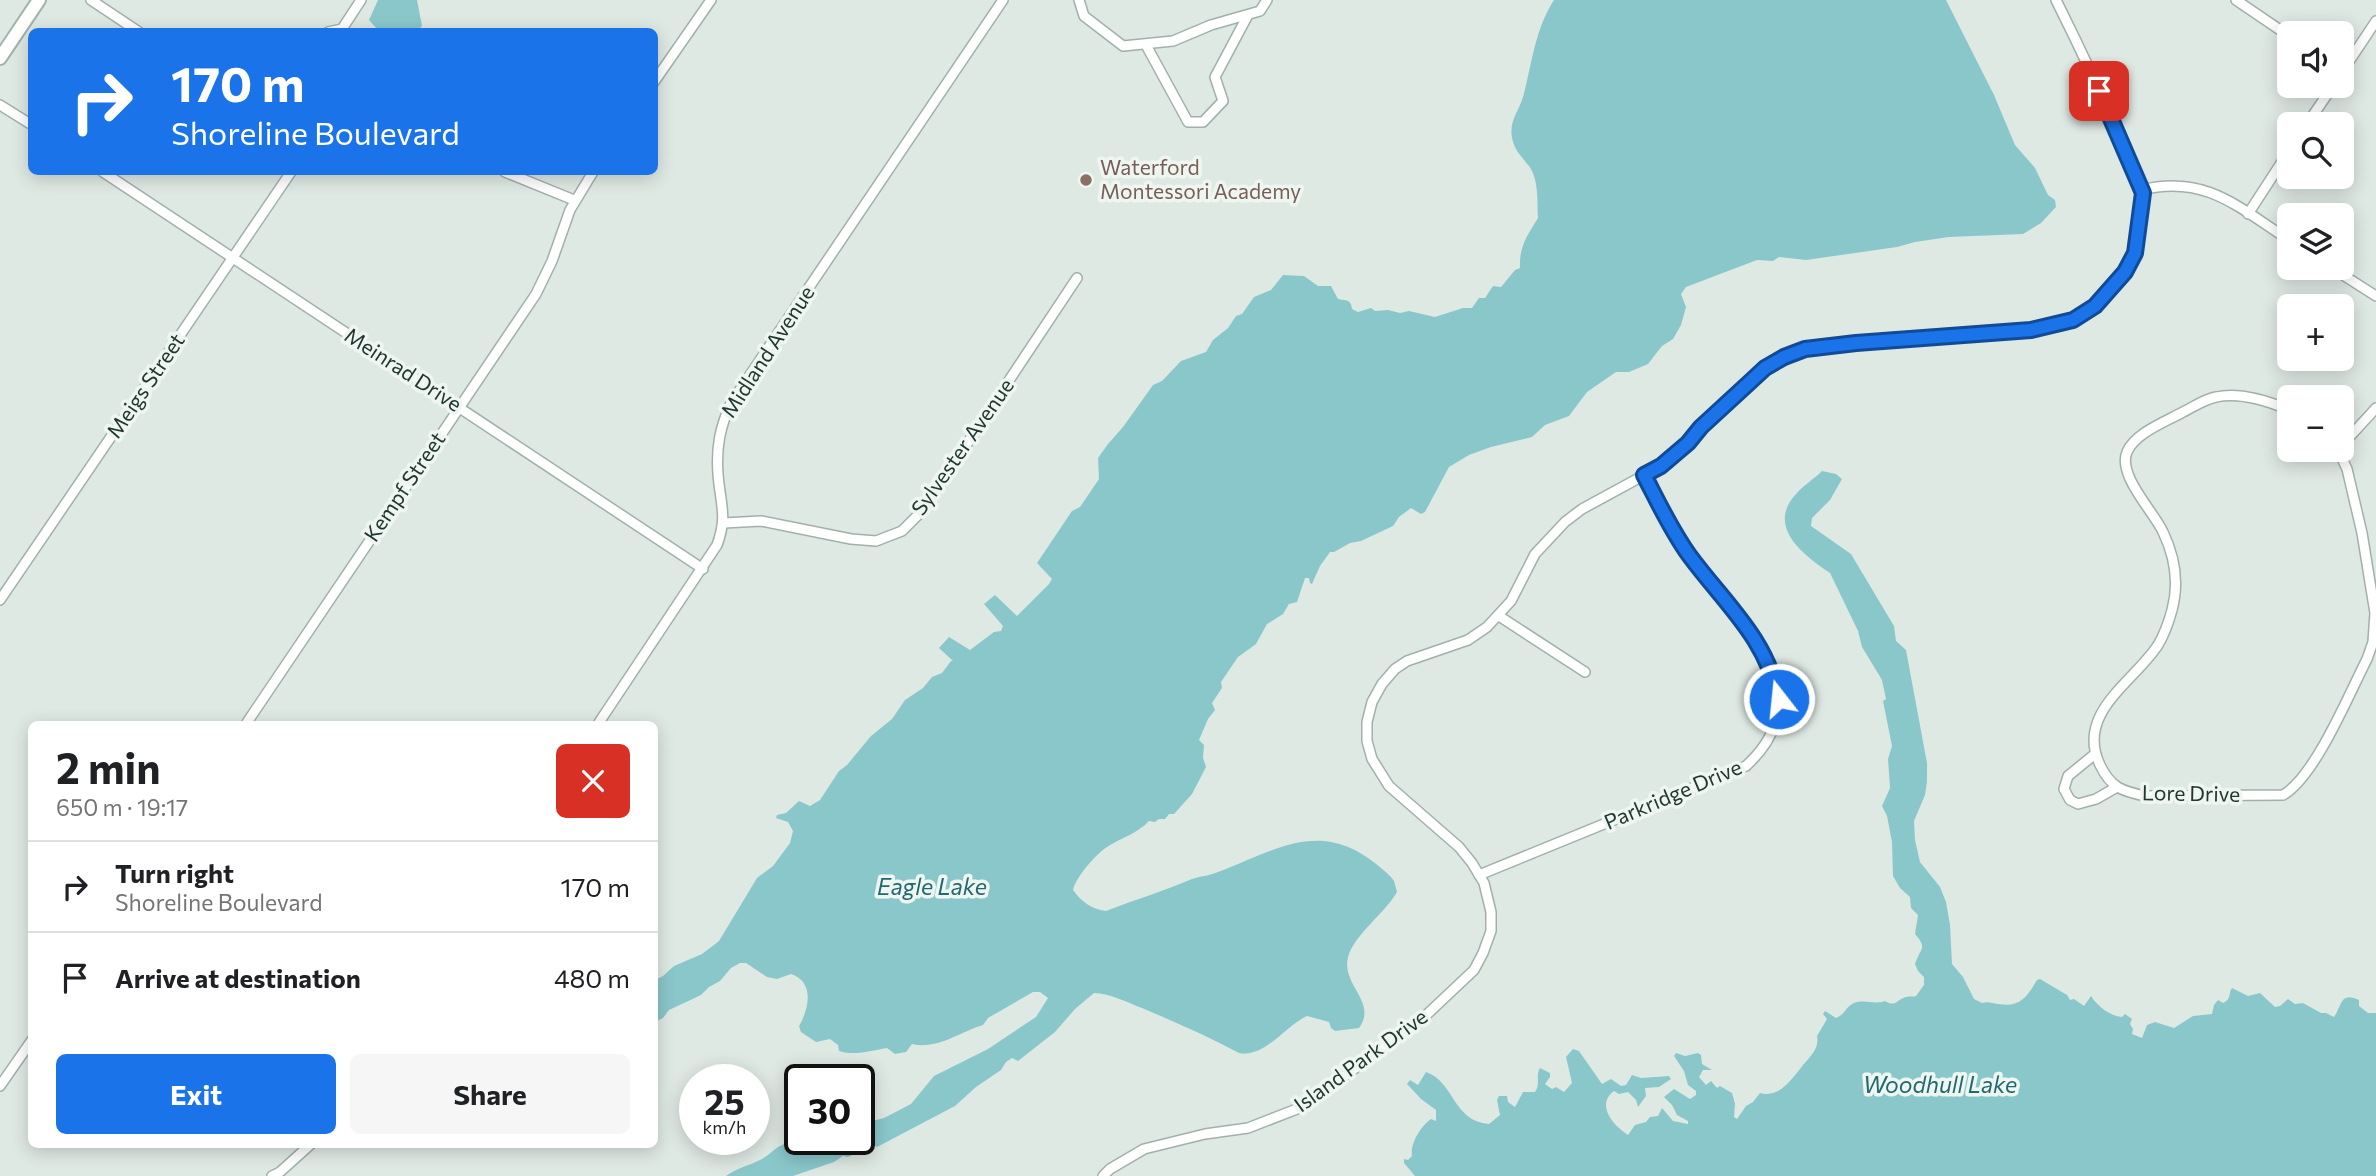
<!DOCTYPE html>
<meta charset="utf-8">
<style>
body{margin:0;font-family:Commissioner,sans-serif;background:#f6f6f6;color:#202124;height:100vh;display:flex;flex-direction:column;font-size:26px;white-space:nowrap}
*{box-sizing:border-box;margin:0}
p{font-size:23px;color:#757577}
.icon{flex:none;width:38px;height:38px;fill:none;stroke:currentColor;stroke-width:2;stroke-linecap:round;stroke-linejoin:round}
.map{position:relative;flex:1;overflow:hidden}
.panel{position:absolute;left:28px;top:721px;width:630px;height:427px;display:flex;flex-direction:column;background:#fff;border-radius:10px;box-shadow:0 4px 18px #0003}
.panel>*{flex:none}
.guide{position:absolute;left:28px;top:28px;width:630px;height:147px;border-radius:10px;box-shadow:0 4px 18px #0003;background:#1a73e8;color:#fff;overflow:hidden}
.tools{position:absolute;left:2277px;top:21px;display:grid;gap:14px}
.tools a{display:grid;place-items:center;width:77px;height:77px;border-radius:10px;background:#fff;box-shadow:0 4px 18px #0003;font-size:35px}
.speed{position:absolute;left:679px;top:1064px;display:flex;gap:14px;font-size:35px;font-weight:700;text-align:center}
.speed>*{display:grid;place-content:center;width:91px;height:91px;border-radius:50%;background:#fff;box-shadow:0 4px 18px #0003;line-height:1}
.speed small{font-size:18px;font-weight:400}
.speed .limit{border:4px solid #111;border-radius:10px;background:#fff;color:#111}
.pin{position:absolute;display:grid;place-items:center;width:60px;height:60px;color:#fff;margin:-30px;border-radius:14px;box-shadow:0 4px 10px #0006}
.me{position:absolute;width:77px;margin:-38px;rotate:344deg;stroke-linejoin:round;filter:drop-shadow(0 0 5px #0008)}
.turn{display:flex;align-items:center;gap:24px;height:147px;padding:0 28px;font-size:32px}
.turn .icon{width:91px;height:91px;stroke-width:2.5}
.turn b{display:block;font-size:49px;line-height:60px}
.round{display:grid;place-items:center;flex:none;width:74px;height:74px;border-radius:10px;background:#f6f6f6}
.summary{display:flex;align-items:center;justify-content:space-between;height:119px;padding:0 28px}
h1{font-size:42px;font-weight:700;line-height:52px}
.button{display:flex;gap:14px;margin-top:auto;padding:14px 28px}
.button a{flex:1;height:80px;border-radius:10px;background:#1a73e8;color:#fff;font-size:28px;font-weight:700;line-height:80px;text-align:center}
.button a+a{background:#f6f6f6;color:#202124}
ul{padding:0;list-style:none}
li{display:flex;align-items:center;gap:21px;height:91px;padding:0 28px;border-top:2px solid #e0e0e0}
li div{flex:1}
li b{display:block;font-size:26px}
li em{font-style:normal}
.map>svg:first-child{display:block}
.water{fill:#8ac7cb}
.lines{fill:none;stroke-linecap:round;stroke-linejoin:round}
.minor-casing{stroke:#a2b0aa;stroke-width:12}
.secondary-casing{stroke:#9fb4aa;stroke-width:16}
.minor{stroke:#fff;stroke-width:9}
.secondary{stroke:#fff;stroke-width:12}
.route-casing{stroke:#114b97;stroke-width:18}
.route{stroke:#1a73e8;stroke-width:12}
.education-dot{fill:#8d6e63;stroke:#eff6f2;stroke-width:2.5}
.labels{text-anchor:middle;stroke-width:7;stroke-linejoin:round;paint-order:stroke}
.education-label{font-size:21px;fill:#785e54;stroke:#eff6f2;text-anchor:start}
.street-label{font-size:21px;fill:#213830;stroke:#eff6f2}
.water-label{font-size:23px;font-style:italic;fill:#20696f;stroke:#eff6f2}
</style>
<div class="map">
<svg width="2376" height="1176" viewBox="0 0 2376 1176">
<rect width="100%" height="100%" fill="#dfe9e4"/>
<!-- water -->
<g class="water">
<path d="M378,0h39l5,26 -5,5h-38l-10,-11z"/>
<path d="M1554,0h392l48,95 21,50 20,23 13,27 7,5 1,7 -15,16 -18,11 -74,3 -34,5 -18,5 -91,13 -27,-3 -6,4 -16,-1 -71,27 -5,7 5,13 -5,18 -8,14 -11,7 -14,18 -19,8h-13l-29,20 -18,24 -24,9 -13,12 -41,10 -22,8 -20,12 -24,45 -4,2 -10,-6 -12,9 -6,9 -32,15 -11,2 -16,9h-4l-10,14 -8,18 -2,-1 -1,-5h-4l-8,24 -8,2 -6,10 -16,10 -11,20 -18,13 -17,25 1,6 -10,15 3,7 -7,9 -9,21 5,5 -1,13 3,9 -14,27 -18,20h-5l-4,5h-6l-4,3 -6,-1c-11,12 -28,17 -42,26 -11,7 -31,30 -34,43 8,11 18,19 33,21 28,-11 58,-20 86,-32 8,-3 17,-3 26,-7 67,-26 109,-57 173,5l3,4 3,11c-12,21 -43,43 -49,65 -7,28 30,45 11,71l-24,3 -4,-3 -2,-6 -22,-6c-22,10 -42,42 -68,37 -32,-17 -64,-31 -97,-45 -14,-5 -32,-15 -48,-15l-19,16 -20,23 -37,29 -6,-3 -6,4 -5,8 -25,17 -21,19 -78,41 -4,-2 -25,12 -5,-1 -9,6 -41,14h-67c11,-8 22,-10 34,-16 7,-3 12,-9 18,-13 22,-12 56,-8 81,-8v-12l6,-4 19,-5 27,-14 23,-28 54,-27 48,-32 12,-19 -8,-6h-7l-45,26 -5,7c-23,7 -46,25 -71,19l-6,8 -11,2 -8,-6c-17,3 -32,8 -48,3l-1,-6 -8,-6 -14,3 -15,-10 -2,-6c10,-17 16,-44 -8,-52l-14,5 -10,-2 -21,-14h-6l-9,5 -11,13 -11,6 -8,8 -32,15 -6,8 -8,4v-42l8,-4 11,-10 28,-12 17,-13 38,-63 16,-12 17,-23 3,-12 -5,-9 -12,-4 1,-3 9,-2 13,-12 11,5 10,-6 19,-29 8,-6 24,-29 21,-17 13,-19 18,-12 9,-11 10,-4 9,-12h2l-14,-13 10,-11 21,13 24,-18 7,-1 2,-5 -19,-22 11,-9 22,21 32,-32 3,-5 -15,-16 35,-52 8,-4 19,-28 -1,-21 10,-14 15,-17 30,-42 9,-4 19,-20 25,-9 7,-12 15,-12 8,-12 6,-2 12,-17 17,-7 12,-15 21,1 14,10h13l7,13c7,2 13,-1 14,10l6,3 13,-4 4,3 13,-1 12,3 9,-2 26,6 28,-9h9l7,-10h6l8,-12 8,1 14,-17 5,-2c-1,-22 7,-32 18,-50 -1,-17 1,-38 -9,-52 -8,-10 -14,-15 -17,-28 -3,-17 6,-25 11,-41 9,-33 12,-68 31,-97z"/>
<path d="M1822,471l14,3 6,5 -12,21 -18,18 -1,8 40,28 43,72 2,15 10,9 21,113v19l-2,13 -11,26 1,19 5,22 20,25 6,15 4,23 2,39 11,13 11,22 8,4c7,-2 9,0 16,1 22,4 29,-7 39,-24l3,-1 27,16 3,5 4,-1 10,7 7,-10c6,10 19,20 31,21l3,-3 7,5 -2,5 3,5 -1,5 10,4 5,-13 8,-3 19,6 19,-12 19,-2 2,-9 4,-5 5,3c9,-4 5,-10 9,-15l16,8 12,-3 15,14 5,-1 8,-7 7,5 8,-1 18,10h5l8,4c8,-11 6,-26 25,-17v6l9,7h8v163h-961l-11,-13v-4l4,1 4,-4c-2,-13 9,-30 19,-37l5,2v-11l-15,-11 -14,-15 3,-4 8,5 8,-13c29,10 26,49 63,52l11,-9 -3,-15 2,-4h8l1,6 7,5 8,-15h12c6,-8 0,-16 5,-24l10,5v4l-5,7 7,5 4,-2 8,5 8,-9 -6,-26 7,-8 6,2 23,33 9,-5 10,7 5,-1 6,-10 9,3 28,-2 2,3 -12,8 -14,1 1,8 -8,11 -2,-7 -8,-8 -9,2 -5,-3c-19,14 0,35 14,44l7,-10 11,-3 4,-5 8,-1 4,-8 11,13 15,3v-3l-11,-6 -5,-10 -8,-8 10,-8 16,10 6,-4v-4l-8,-6 -4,-14 -10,-15 2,-3 9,3 13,-3 3,2 1,9 10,6h-9l-4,7 7,8 5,-4 6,7 3,-2 12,7 3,11 -1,13 3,2 9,-13 7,-4 7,-9c19,5 30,-12 40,-24 8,-11 20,-19 17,-33l10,-17 -4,-5 2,-3 11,7c9,-3 10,-12 18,-15 10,-4 21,2 31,-2 11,7 12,-2 21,-4 4,-1 7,0 10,-1l8,-11v-8l-6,-6 -3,-7c5,-16 13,-15 0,-30l3,-19 -7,-7 -1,-11 -10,-9 -7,-12 -1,-34 -5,-26 -5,-10 8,-18 -2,-29 4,-13 -9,-45 3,-2 -4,-19 -20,-33 -4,-16 -28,-58c-27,-18 -65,-47 -33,-80 7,-8 17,-14 25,-22z"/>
</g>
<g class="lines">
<!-- minor casing -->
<g class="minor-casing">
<g id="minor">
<path d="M91,0l48,32"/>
<path d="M1079,0l5,16 39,30 50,-5 38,-16 49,-14 7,-11"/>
<path d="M2236,0l53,36"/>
<path d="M328,32l14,-3 19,-29"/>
<path d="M1146,45l42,77h15l20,-21 -8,-24 33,-62"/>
<path d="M2342,72l34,-51"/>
<path d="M654,82l57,-82"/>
<path d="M0,105l32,20"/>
<path d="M2307,124l26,-38"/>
<path d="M103,172l600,397"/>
<path d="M505,172l69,28"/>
<path d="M2141,190c64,-16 97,17 148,50"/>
<path d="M2248,214l41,-63"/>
<path d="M2332,268l44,28"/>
<path d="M2289,410c-21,-9 -49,-18 -73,-13 -11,2 -23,10 -33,15 -18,10 -48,21 -56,40 -10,23 27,60 36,80 12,25 16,52 9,78 -3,11 -8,25 -14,35 -24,37 -83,68 -58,120 11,23 22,26 45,31l138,-1c32,-18 66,-101 84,-136l6,-17 2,-29 -13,-80 -15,-64 -9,-19"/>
<path d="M2342,445l34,-37"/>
<path d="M724,523l37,-2 90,18 25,2 26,-10 15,-15 28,-39 132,-199"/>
<path d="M0,600l291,-428"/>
<path d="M1499,616l86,56"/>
<path d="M246,724l290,-430 16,-33 18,-51 23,-38"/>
<path d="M598,724l119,-179c11,-29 3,-42 1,-71 -2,-27 2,-47 13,-71l272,-403"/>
<path d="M2095,754l-27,22 -4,13 6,11 8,4 18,-5 21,-12"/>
<path d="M1479,875l267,-109c79,-72 -7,-144 -51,-204 -20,-27 -36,-57 -51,-87"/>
<path d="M0,1086l32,-46"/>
<path d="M272,1176l8,-4 31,-28"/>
<path d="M1103,1176l7,-7 34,-20 61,-15 43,-6 54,-21 119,-87 53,-50 9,-17 8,-22v-19l-7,-29 -12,-20 -13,-16 -70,-61 -17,-27 -5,-18v-19l5,-20 10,-18 13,-15 12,-8 61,-21 19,-13 24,-26 24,-47 30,-32 17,-13 79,-43 27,-23 13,-16 49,-46 34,-24 21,-8 51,-6 175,-13c14,-3 29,-4 42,-11 47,-22 72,-73 70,-123 -1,-16 -13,-36 -19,-50 -21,-49 -44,-98 -68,-146"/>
</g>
</g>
<!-- secondary casing -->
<g class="secondary-casing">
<path id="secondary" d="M0,58l39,-58"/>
</g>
<!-- minor -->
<use href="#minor" class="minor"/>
<!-- secondary -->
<use href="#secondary" class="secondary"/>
</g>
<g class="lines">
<!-- route casing -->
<g class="route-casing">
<path id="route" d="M1779,699c-13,-62 -54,-95 -90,-144 -18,-25 -31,-53 -45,-80l17,-9 27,-23 13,-16 50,-46 14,-13 19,-11 21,-8 51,-6 175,-13 42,-10 22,-14 30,-34 10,-19 8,-60 -44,-102"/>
</g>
<!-- route -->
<use href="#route" class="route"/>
</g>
<!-- markers -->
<circle class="education-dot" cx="1086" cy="180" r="7"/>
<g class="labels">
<!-- education labels -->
<g class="education-label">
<text x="1100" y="175">Waterford<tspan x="1100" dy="24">Montessori Academy</tspan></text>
</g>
<!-- street labels -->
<g class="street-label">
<text transform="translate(768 352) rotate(-57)" y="7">Midland Avenue</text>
<text transform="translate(403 370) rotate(33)" y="7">Meinrad Drive</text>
<text transform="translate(146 386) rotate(-56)" y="7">Meigs Street</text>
<text transform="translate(963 447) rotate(-55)" y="7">Sylvester Avenue</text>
<text transform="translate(405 487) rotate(-56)" y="7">Kempf Street</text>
<text transform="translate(2191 794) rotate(1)" y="7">Lore Drive</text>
<text transform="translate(1673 795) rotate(-23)" y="7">Parkridge Drive</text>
<text transform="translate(1361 1061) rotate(-36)" y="7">Island Park Drive</text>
</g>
<!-- water labels -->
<g class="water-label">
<text x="932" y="895">Eagle Lake</text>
<text x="1940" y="1093">Woodhull Lake</text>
</g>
</g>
</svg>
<div class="tools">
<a><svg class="icon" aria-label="sound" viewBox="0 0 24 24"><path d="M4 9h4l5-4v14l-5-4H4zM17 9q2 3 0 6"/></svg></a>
<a><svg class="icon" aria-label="search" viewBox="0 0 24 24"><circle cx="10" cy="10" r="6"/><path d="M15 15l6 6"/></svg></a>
<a><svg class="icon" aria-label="layers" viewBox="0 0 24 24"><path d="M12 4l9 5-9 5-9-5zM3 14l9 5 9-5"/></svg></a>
<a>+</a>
<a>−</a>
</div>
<div class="speed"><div>25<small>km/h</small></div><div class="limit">30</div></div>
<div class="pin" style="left:2099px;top:91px;background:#d93025"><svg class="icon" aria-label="arrive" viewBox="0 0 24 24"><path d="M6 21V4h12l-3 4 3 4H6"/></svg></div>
<svg class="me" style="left:1779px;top:699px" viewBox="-20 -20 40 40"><circle r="17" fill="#1a73e8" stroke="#fff" stroke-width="3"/><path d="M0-11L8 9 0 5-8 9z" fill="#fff"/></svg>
<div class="guide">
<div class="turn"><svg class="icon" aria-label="right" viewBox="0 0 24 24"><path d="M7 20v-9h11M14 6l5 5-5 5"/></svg><div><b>170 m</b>Shoreline Boulevard</div></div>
</div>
<section class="panel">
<div class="summary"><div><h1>2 min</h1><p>650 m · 19:17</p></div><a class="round" style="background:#d93025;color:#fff"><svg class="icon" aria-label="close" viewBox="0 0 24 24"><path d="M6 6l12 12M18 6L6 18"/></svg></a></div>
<ul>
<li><svg class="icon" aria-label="right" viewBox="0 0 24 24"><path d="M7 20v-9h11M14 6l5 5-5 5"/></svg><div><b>Turn right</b><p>Shoreline Boulevard</p></div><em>170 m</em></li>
<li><svg class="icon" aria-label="arrive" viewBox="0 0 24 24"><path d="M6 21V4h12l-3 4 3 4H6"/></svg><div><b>Arrive at destination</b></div><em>480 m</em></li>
</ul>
<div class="button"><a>Exit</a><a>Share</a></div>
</section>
</div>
